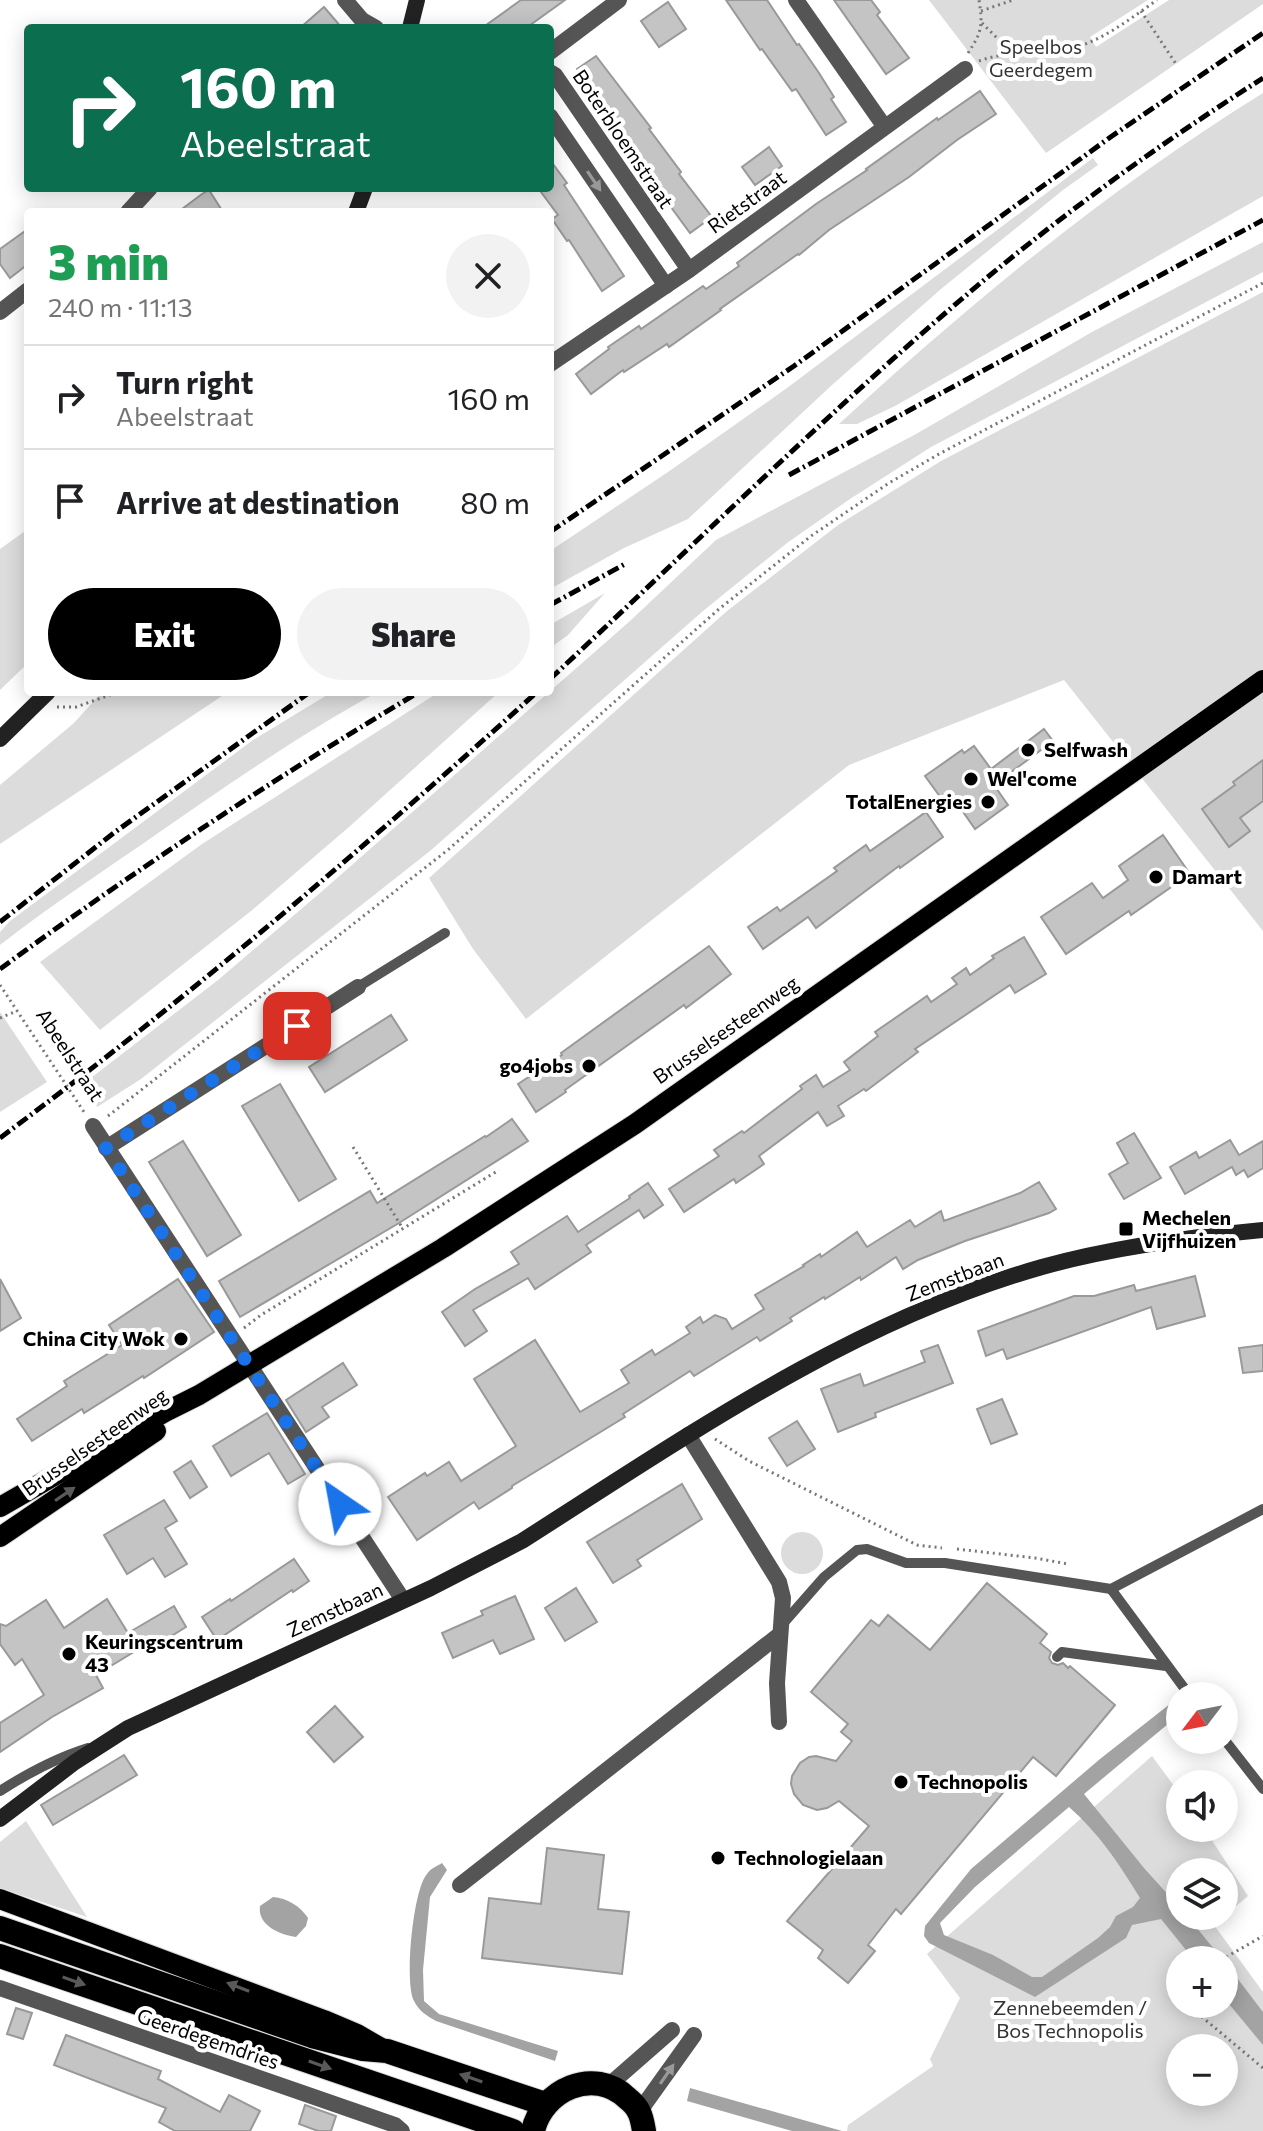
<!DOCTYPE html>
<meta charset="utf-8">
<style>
body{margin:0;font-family:Commissioner,sans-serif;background:#f2f2f2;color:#202124;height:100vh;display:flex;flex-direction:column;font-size:30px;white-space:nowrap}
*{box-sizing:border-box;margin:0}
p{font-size:26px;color:#757577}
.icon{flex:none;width:44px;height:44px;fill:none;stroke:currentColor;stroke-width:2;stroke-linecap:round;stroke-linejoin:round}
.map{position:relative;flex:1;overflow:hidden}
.drawer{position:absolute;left:24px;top:208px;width:530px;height:488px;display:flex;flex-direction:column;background:#fff;border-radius:8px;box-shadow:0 4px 20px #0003}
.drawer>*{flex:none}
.banner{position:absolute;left:24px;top:24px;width:530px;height:168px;border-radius:8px;box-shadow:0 4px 20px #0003;background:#0b6e4f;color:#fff;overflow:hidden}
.needle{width:52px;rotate:238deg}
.tools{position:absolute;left:1166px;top:1682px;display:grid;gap:16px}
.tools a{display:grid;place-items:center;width:72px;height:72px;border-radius:50%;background:#fff;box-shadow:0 4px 20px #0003;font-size:40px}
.pin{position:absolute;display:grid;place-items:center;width:68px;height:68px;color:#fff;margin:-34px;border-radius:16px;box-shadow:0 4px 12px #0006}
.me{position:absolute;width:88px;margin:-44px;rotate:327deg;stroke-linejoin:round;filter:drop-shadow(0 0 6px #0008)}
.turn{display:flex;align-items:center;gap:28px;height:168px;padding:0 24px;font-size:36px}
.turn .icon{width:104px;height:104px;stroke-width:2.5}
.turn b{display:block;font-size:56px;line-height:68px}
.round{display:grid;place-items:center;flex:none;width:84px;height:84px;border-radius:42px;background:#f2f2f2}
.summary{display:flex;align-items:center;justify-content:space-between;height:136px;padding:0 24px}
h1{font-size:48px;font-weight:800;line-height:60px;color:#1e9e55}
.button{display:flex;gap:16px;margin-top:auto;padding:16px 24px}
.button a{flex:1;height:92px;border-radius:48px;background:#000;color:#fff;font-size:32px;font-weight:800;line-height:92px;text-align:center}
.button a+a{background:#f2f2f2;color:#202124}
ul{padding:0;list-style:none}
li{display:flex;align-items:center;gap:24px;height:104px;padding:0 24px;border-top:2px solid #e0e0e0}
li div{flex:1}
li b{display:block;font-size:30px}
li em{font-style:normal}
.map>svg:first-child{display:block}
.green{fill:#dcdcdc;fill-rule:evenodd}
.water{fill:#a3a3a3;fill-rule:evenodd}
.building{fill:#c4c4c4;stroke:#999;stroke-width:2}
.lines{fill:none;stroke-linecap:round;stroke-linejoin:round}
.primary-casing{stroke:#dbdbdb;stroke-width:22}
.highway-casing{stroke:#dbdbdb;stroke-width:26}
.path{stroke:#777;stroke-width:3;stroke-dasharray:2 4;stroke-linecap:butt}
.lane{stroke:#555;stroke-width:10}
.street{stroke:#555;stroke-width:16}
.secondary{stroke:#222;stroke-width:16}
.primary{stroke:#000;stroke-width:20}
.highway{stroke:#000;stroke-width:24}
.rail{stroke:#000;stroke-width:5;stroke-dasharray:12 4 2 4;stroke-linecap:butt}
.oneway{fill:#999}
.oneway2{fill:#595959}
.route{stroke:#1a73e8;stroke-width:14;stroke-dasharray:0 25.2}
.poi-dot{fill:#000;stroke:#fff;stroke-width:3}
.labels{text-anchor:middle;stroke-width:8;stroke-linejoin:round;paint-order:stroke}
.park-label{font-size:20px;fill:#333;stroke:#fff}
.street-label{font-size:20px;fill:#000;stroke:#fff}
.poi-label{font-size:20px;font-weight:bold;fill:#000;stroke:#fff;text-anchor:start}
</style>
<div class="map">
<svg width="1263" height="2131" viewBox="0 0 1263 2131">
<rect width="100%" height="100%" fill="#fff"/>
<!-- green -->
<g class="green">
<path d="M929,0h219l-58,37 6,10 73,-47h94v4l-217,149z"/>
<path d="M1263,93v103l-368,210 -38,18h-18c132,-122 271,-236 424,-331z"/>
<path d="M1093,158l5,7 -35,25 -122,99 -109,96 -144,134 -64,29 -74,41v-38l118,-79 119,-84z"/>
<path d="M1263,242v30l-332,175 -81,52 -63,44 -84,68 -273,240 -289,228 -44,28 -10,-26 131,-101 102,-87 310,-272 86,-81 200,-106 176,-102z"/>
<path d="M1263,292v639l-199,-251 -215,85 -323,254 -53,-70 -44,-71 298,-267 111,-86 103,-64z"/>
<path d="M28,529v134l-28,27v-141z"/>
<path d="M605,593l-37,42 -18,13v-23z"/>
<path d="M102,692h126l-228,152v-59l74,-62z"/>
<path d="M332,692h46c-76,41 -147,91 -217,139 -54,38 -109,73 -161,114v-13l10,-11 243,-181z"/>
<path d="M439,692h60l-150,135 -98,84 -151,119 -60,-68 162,-118z"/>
<path d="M0,1012l47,70 -47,30z"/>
<circle cx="802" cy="1553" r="21"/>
<path d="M1152,1756l28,38v34h24l44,68 -34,29 49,67v139h-416l1,-6 85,-59 -3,-7 30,-61 -33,-44zM1180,1872h44v44h-44zM1180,1960h44v44h-44zM1180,2048h44v44h-44z"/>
<path d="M26,1821l61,96 -87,-29v-46z"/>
</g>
<!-- water -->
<g class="water">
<path d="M1175,1700l5,4 -2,7 -10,13 -84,70 60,74 36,40v8h7l36,44h-29l-33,-41 -29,6 -6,13 -91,59 -106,-54 -5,-7 1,-10 46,-57 129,-110zM1069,1807c29,25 51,58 71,91l-7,9 -17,9 -6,11 -12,11 -56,39h-10l-39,-22 -49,-20 -4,-12 35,-36z"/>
<path d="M442,1863l5,7 -17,27 -7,73 1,31 15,13 119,37 -3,10 -119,-40c-9,-5 -17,-10 -22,-20 -10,-18 -1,-112 13,-127 3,-5 10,-8 15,-11z"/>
<path d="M273,1897c14,1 27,9 35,21l-2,8 -10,11c-16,-2 -39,-12 -36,-31z"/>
<path d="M1224,1961l39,51v33l-39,-47z"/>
<path d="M690,2088l152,43h-50l-105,-30z"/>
</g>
<!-- building -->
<g class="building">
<path d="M521,0h44l-39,28h-44z"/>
<path d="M726,0h41l30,45 2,-1 20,29 15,24 -3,2 15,23 -20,13 -30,-46 -4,2 -30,-42 -2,1z"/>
<path d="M834,0h37l9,12 -3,3 32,43 -23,16z"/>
<path d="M668,2l18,27 -27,18 -18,-26z"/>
<path d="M324,7l18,21h-42z"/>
<path d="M596,56l55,72 -2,1 32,43 -2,2 33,43 -22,16 -52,-71 4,-3 -54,-71 -11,-19z"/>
<path d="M980,91l16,23 -39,26 -48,37 -80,53 -30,25 -1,-1 -78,55 1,1 -52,37 -2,-3 -43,28 -1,-2 -32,24 -15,-20 33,-25 -1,-2 31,-21 2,3 62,-43 3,3 33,-23 -2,-3 79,-59 51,-34 -1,-1 71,-51 1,2z"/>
<path d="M769,147l13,19 -27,19 -13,-18z"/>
<path d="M550,160l17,23 -3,2 60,91 -22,15 -33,-51 -2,1 -15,-22 6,-4 -20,-27h12z"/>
<path d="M209,190l14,22h-45l24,-18z"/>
<path d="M28,229v35l-18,14 -10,-14v-15z"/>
<path d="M1044,729l9,12 -59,44 14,20 -33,24 -23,-33 -8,6 -19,-26 37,-26 2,3 10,-7 17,23z"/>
<path d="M1263,760v41l-23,17 10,13 -21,16 -27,-38 33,-24 -2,-3z"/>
<path d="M926,812l17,25 -43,31 -1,-2 -83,62 -8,-11 -45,32 -15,-22 29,-20 3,4 57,-40 -3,-3 32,-23 4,6z"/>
<path d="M1163,835l27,39 -59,41 -2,-4 -63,43 -25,-37 51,-34 11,15 25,-18 -9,-14z"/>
<path d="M1024,937l22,37 -31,19 -5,-8 -95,64 3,3 -52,39 -2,-2 -26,17 6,10 -17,10 -9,-14 -59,44 5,8 -28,19 -2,-4 -50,33 -15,-23 50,-33 -5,-6 28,-19 2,2 58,-44 -2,-3 16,-11 7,12 27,-17 -6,-8 34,-26 -3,-4 52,-36 4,6 26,-18 -5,-6 14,-10 4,7 24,-17 -2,-2z"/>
<path d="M709,946l22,28 -45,34 -2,-3 -119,85 1,2 -30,20 -18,-28 44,-29 -1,-2z"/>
<path d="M391,1015l16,25 -82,52 -16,-25z"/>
<path d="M280,1084l56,95 -37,22 -57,-95z"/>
<path d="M512,1119l16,22 -129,82 -159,94 -21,-36 151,-90 7,12 108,-67 1,1z"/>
<path d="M1134,1133l27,45 -37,21 -15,-25 19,-11 -11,-20z"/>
<path d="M1230,1140l9,15 24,-14v27l-15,9 -4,-7 -8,5 -4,-8 -47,27 -15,-27 26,-15 3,6z"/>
<path d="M183,1141l58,94 -34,21 -58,-94z"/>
<path d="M1039,1182l17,27 -7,4 -84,28 -47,19 -15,9 -7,-12 -35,23 -1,-3 -35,22 -1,-2 -34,21 2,3 -32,20 -3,-4 -63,39 -4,-5 -67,43 2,3 -113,69v2l-33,21 -5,-7 -57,38 -29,-43 37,-24 2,3 22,-14 12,19 55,-35 -42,-67 61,-39 45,72 49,-29 -8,-13 31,-20 3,5 35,-22 -4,-6 14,-10 3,6 12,-8 11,4 6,10 32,-20 -9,-14 49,-29 -1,-1 17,-11 1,3 36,-25 10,15 43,-27 5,7 26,-16 3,10 76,-28z"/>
<path d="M648,1183l15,22 -19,13 -5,-8 -53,35 5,7 -56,37 -7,-11 -55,32 14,21 -22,15 -23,-34 33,-23 44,-25 -8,-12 56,-36 11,16 52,-34 -1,-2z"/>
<path d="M1195,1276l10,40 -19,5 -29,8 -6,-22 -144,52 -4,-10 -17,7 -8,-25 96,-35h20l40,-11 2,6z"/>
<path d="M0,1279l21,39 -21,13z"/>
<path d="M178,1279l36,53 -70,46 -1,-2 -59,37 -2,-4 -50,32 -15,-22 50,-33 -3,-5 58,-36 -13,-20z"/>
<path d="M938,1345l15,38 -78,30 1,4 -38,15 -17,-43 39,-15 4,12 61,-24 -4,-11z"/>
<path d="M1263,1345v26l-20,2 -4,-25z"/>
<path d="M343,1363l14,22 -35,22 7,10 -23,15 -20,-32z"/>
<path d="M1002,1399l15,35 -26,10 -14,-35z"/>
<path d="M267,1413l38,61 -17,10 -19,-31 -38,23 -18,-30z"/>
<path d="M797,1421l18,28 -28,17 -18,-28z"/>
<path d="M191,1461l16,26 -17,11 -16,-26z"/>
<path d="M682,1484l20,35 -65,41 4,6 -28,17 -26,-41z"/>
<path d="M164,1500l13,21 -12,7 22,36 -22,13 -12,-19 -26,16 -23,-39z"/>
<path d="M294,1559l15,22 -16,11 -1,-2 -75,50 -15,-23 28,-18 1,2z"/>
<path d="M987,1583l60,51 -7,9 11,9 -2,6 3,5 6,2 5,-2 5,5 2,-2 45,39 -59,71 -23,-19 -132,157 -5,-5 -28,36 7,6 -27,32 -30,-25 5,-8 -36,-29 82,-95 -30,-25 -12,7 -10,2 -14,-5 -9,-11 -3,-10 1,-8 8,-13 9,-6 7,-1 20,5 16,-20 -11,-9 7,-8 -37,-32 60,-72 8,6 9,-11 42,35z"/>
<path d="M576,1588l21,34 -32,19 -20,-33z"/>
<path d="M515,1596l19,43 -34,15 -7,-14 -40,18 -11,-25 41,-18 -2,-4z"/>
<path d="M107,1599l21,34 46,-27 12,21 -26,16 -3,-5 -61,37 7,13 -51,29 -52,35v-29l44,-28 -22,-36 -7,6 -15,-21v-20l6,2 40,-26 18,28z"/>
<path d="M335,1706l28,31 -29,25 -27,-30z"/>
<path d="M124,1755l13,20 -84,50 -12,-20z"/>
<path d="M547,1848l57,7 -6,54 31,3 -7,62 -140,-16 7,-60 52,6z"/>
<path d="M16,2008l16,5 -9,26 -16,-5z"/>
<path d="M66,2035l95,36 -3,8 62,33 9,-17 31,16 -10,20h-75l-16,-9 7,-14 -112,-43z"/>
<path d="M305,2105l31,11 -5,15h-13l-19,-7z"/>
</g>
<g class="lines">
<!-- primary casing -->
<g class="primary-casing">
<g id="primary">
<path d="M0,1507l165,-95 34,-17 244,-147 192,-124 628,-444"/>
<path d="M0,1537l156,-106"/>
<path d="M0,1899l324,121 33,14 26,15"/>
</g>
</g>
<!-- highway casing -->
<g class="highway-casing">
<g id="highway">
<path d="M0,1928l312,108 51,13 24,2 158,53"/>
<path d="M0,1956l513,175"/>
<path d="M533,2131c9,-41 61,-65 94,-33 5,4 10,9 12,14 3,6 4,13 5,19"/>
</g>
</g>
<!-- path -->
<g class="path">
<path d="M981,11l32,-11"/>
<path d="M1141,11l35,53"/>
<path d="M982,23l15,15 22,15"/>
<path d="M968,53c14,-21 15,-27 11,-53"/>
<path d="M979,61c27,-10 52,-6 80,-10 37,-5 68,-30 98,-51"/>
<path d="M57,707h19l42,-15"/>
<path d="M0,985l84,127"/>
<path d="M0,1018l17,-7"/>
<path d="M108,1116l341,-267 270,-240 92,-73 78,-53 50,-29 324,-171"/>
<path d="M353,1147l50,82"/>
<path d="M244,1328l17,-13 238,-145"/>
<path d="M715,1439l34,22 168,84 25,3"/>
<path d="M957,1549l78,9 33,6"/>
<path d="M1221,1960l42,-24"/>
<path d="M1190,2004v3l73,61"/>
</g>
<!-- lane -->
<g class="lane">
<path d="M358,987l87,-54"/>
<path d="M1111,1589l79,107"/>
<path d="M781,1626l43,-49 33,-27 10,-1 39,14h39l166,26 152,-80"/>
<path d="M1057,1657l5,-5 104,14"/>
<path d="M1224,1739l39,50"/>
<path d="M0,1791c28,-18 56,-33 88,-43"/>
</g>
<!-- street -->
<g class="street">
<path d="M345,0l17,20 14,8"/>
<path d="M796,0l88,126"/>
<path d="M550,52l69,-52"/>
<path d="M550,72l5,3 134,195"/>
<path d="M550,116l116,170"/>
<path d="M128,212l22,-24"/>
<path d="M0,312l28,-22"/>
<path d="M550,364l139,-94 276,-201"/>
<path d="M93,1126l310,474"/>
<path d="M106,1148l252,-161"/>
<path d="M688,1435l91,147 4,16 -6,85 2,39"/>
<path d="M460,1885l319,-250"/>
<path d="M0,1988l395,137 7,6"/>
<path d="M608,2086l64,-56"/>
<path d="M639,2112l55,-77"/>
</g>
<!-- secondary -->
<g class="secondary">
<path d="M410,28l7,-28"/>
<path d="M356,212l9,-24"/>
<path d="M0,739l48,-47"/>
<path d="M0,1819l75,-57 53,-34 303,-140 91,-47c165,-105 330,-220 520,-274 72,-20 147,-30 221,-37"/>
</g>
<!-- primary -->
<use href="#primary" class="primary"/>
<!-- highway -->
<use href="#highway" class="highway"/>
<!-- rail -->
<g class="rail">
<path d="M789,475l474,-255"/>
<path d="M550,532l244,-166 318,-230 151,-103"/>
<path d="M550,605l75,-41"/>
<path d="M550,679c143,-133 283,-272 433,-398 89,-74 183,-141 280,-203"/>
<path d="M0,922l115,-90 195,-140"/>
<path d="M0,969c135,-99 275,-191 419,-277"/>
<path d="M0,1138c187,-139 364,-290 537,-446"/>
</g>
</g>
<!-- one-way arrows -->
<defs><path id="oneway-solid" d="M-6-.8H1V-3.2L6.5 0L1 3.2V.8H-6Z" transform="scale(2)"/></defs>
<g class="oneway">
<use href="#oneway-solid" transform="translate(594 181) rotate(56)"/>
<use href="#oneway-solid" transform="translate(667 2074) rotate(-55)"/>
</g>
<g class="oneway2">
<use href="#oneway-solid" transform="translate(65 1494) rotate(-34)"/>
<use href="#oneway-solid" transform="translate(74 1981) rotate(19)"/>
<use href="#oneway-solid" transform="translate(238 1987) rotate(-159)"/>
<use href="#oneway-solid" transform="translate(320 2065) rotate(19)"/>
<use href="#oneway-solid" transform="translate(471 2078) rotate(-161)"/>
</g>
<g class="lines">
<!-- route -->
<path class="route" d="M297,1026l-191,122 234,356"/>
</g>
<!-- markers -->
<g class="poi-dot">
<circle cx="1028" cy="750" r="8"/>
<circle cx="971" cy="779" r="8"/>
<circle cx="988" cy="802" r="8"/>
<circle cx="1156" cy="877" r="8"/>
<circle cx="589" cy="1066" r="8"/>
<rect x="1118" y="1221" width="16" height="16" rx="4"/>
<circle cx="181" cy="1339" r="8"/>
<circle cx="69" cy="1654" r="8"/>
<circle cx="901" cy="1782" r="8"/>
<circle cx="718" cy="1858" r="8"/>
</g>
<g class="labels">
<!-- park labels -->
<g class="park-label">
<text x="1041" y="54">Speelbos<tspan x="1041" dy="23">Geerdegem</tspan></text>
<text x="1070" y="2015">Zennebeemden /<tspan x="1070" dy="23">Bos Technopolis</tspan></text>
</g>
<!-- street labels -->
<g class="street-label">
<text transform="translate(623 139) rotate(56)" y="7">Boterbloemstraat</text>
<text transform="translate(747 202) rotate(-36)" y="7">Rietstraat</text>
<text transform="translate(726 1030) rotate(-35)" y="7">Brusselsesteenweg</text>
<text transform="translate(70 1055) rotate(57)" y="7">Abeelstraat</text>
<text transform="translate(955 1277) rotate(-21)" y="7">Zemstbaan</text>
<text transform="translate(95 1442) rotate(-35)" y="7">Brusselsesteenweg</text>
<text transform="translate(335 1610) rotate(-25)" y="7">Zemstbaan</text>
<text transform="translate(208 2039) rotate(19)" y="7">Geerdegemdries</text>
</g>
<!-- poi labels -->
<g class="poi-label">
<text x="1044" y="757">Selfwash</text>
<text x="987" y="786">Wel'come</text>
<text x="972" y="809" text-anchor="end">TotalEnergies</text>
<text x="1172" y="884">Damart</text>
<text x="573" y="1073" text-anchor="end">go4jobs</text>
<text x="1142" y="1225">Mechelen<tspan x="1142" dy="23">Vijfhuizen</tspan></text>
<text x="165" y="1346" text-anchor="end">China City Wok</text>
<text x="85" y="1649">Keuringscentrum<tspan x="85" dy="23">43</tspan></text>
<text x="917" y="1789">Technopolis</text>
<text x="734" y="1865">Technologielaan</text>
</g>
</g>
</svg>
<div class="tools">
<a><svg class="needle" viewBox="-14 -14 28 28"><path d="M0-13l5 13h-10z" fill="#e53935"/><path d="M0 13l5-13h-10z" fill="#757577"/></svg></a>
<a><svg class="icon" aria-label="sound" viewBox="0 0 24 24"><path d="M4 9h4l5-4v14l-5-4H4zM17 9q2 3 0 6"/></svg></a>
<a><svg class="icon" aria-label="layers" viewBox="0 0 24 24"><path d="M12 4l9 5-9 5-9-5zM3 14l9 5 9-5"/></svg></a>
<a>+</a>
<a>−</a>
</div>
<div class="pin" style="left:297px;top:1026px;background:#d93025"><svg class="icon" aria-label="arrive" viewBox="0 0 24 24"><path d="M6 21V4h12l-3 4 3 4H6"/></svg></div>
<svg class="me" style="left:340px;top:1504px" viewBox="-20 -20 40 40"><circle r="19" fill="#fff"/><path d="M0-13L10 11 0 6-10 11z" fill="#1a73e8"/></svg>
<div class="banner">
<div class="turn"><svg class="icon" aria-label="right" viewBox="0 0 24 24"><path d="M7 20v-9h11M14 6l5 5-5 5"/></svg><div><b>160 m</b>Abeelstraat</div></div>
</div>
<section class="drawer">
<div class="summary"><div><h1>3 min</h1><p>240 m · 11:13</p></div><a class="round"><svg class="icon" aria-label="close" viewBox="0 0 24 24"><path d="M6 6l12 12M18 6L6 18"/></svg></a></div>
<ul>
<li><svg class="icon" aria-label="right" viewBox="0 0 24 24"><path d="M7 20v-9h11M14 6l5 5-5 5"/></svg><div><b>Turn right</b><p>Abeelstraat</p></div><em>160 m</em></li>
<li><svg class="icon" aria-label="arrive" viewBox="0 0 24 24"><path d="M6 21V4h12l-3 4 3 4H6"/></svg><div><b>Arrive at destination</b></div><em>80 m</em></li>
</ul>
<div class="button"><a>Exit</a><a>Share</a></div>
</section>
</div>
